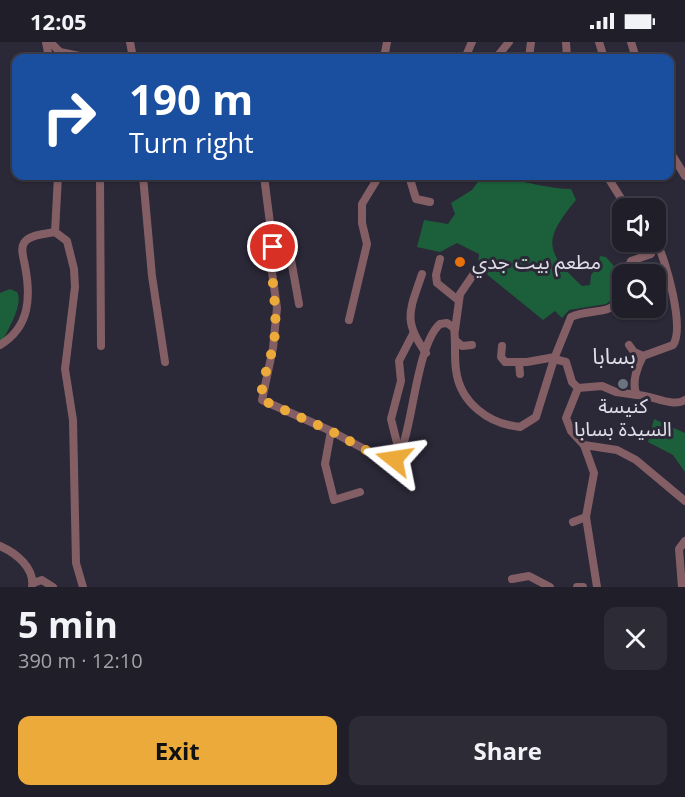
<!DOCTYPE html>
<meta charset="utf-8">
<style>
body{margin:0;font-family:"Open Sans","Noto Sans Arabic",sans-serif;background:#2d2b35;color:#f1f3f6;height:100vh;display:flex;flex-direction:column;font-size:22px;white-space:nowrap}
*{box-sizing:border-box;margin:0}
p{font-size:20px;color:#a2a2a8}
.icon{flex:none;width:33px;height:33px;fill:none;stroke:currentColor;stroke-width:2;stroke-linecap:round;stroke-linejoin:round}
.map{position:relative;height:545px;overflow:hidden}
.side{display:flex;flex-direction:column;background:#201e29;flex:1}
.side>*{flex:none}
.top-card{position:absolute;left:12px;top:12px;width:662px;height:126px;border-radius:12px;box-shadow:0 2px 4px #0004,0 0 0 2px #3d3c46;background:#1a4fa0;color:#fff;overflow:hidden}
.tools{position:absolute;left:612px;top:156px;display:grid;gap:12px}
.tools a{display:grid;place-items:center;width:54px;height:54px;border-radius:12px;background:#201e29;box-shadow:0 2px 4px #0004,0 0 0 2px #3d3c46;font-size:30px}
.pin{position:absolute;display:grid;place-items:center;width:51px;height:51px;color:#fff;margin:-26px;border:3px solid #fff;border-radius:50%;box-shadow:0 2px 6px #0007}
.me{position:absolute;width:66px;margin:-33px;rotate:285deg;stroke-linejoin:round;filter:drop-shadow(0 0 4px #0008)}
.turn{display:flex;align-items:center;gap:21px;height:126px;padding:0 18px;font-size:27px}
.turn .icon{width:78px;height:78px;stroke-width:2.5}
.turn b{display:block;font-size:42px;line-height:51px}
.round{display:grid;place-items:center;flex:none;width:63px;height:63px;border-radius:12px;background:#2d2b35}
.headline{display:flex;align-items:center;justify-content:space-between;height:102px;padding:0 18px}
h1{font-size:36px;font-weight:700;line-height:45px}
.action{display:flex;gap:12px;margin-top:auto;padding:12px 18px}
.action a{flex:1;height:69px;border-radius:12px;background:#ebaa39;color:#111;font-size:24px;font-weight:700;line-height:69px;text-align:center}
.action a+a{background:#2d2b35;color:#f1f3f6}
.status{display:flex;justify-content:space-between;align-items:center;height:42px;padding:0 30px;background:#201e29;direction:ltr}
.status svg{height:16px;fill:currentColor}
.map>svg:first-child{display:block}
.green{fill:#1c603b}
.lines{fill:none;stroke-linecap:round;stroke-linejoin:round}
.minor{stroke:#835f65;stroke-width:8}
.route{stroke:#ebaa39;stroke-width:10;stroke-dasharray:0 18}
.food-dot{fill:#e8710a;stroke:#2b2837;stroke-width:2}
.worship-dot{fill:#6b7280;stroke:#2b2837;stroke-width:2}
.labels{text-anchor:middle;stroke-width:6;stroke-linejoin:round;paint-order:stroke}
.poi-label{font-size:20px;fill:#e0dee8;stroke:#2b2837;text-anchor:start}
.quarter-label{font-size:22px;fill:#e0dee8;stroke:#2b2837}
</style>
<div class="status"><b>12:05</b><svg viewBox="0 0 49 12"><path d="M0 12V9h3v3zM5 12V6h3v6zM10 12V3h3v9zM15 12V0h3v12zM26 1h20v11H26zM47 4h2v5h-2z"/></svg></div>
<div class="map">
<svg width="685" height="545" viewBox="0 0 685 545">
<rect width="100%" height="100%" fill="#2b2837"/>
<!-- green -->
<g class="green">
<path d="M482,134c31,1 58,12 89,13l5,11c-33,40 -32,51 6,86l8,-1 1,-10 7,-9 2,-10 6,1 13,15 -5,26 -8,6 -37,6 -7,8 -7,-7 -12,9 -59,-48 -6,-8 1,-10 -22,-11 -17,9 -23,-5 7,-27 24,4 7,-10 -4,-11 21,-13z"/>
<path d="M10,247l7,3c7,11 -10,41 -17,52v-51z"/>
<path d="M654,377l31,14v39l-12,-17 -25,-13z"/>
</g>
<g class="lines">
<!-- minor -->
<g class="minor">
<path d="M46,0l3,16"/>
<path d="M50,0l10,10 29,6"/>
<path d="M130,0l3,16"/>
<path d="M566,0l1,16"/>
<path d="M599,0l5,16"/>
<path d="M631,0l5,16"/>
<path d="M384,16l3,-16"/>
<path d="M465,16l7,-16"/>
<path d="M496,16l13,-16"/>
<path d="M529,16l2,-16"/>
<path d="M669,108l16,26"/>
<path d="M58,134l-3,56 12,9 7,28 1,18 -10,82 8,51 3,143 7,24"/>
<path d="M100,134l1,170"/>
<path d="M143,134l9,100 13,86"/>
<path d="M264,134l9,71 -2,18 6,43 -4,40 -11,52 69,31 46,25 17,3 8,-11c11,-29 16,-105 38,-124l7,-1 7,5c2,14 0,29 2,42 4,33 33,54 64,57l16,-10 18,-58 17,-42c18,-9 41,0 51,-21"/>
<path d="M406,134l4,3 6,20 14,3"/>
<path d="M607,134l20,32"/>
<path d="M656,199c10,19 29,87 17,104l-30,11c-6,11 -12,28 -6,39 15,0 36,13 48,5"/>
<path d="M273,208l17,4 9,50"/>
<path d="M440,217l-4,16 1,8 21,17"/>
<path d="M422,232c-12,36 -20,46 4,79"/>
<path d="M626,232l5,-13 20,-7 -1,-12"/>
<path d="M349,278l18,-76 -5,-21v-19l17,-28"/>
<path d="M455,288l5,-36 13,-19"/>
<path d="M455,298l7,6 10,-1"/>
<path d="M0,303c30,-18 31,-48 25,-79 -1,-7 -5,-17 -1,-23 5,-9 22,-9 31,-11"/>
<path d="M629,303l5,7 9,4"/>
<path d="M502,304l-1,11 4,5h22l28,-5"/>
<path d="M554,317l12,3 6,20 6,6 24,-2 14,6 21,3"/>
<path d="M519,320l1,12"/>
<path d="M578,346l-12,30 5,13 13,14 33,5 19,10 49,41"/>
<path d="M331,389l-6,33 9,36 26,-8"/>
<path d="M584,403l10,28 -8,44 11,70"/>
<path d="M402,406l-5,-5 -6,-24 10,-38 -2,-20 14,-27"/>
<path d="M573,480l13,-5"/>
<path d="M0,504c16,7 35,22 32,41"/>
<path d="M512,537l17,-3 21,11"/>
<path d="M33,541l9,-3 11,7"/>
<path d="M577,545h6"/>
<path d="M682,545l-3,-38 6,-8"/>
</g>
</g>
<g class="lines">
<!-- route -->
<path class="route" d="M273,205c-4,33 6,60 1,94 -2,16 -15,45 -12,59l69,31 46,25 17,3"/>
</g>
<!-- markers -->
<circle class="food-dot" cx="460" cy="220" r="6"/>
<circle class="worship-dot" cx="623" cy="342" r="6"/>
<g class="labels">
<!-- poi labels -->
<g class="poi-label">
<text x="472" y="227">مطعم بيت جدي</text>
<text x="623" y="371" text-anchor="middle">كنيسة<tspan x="623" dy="23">السيدة بسابا</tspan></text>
</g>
<!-- quarter labels -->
<g class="quarter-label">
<text x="614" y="322">بسابا</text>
</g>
</g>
</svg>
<div class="tools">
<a><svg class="icon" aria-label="sound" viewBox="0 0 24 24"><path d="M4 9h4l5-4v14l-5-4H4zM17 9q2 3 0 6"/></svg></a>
<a><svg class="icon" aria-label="search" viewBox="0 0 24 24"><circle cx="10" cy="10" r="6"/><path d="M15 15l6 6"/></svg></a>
</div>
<div class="pin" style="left:273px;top:205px;background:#d93025"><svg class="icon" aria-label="arrive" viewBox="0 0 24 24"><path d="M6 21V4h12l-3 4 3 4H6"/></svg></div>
<svg class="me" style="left:394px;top:417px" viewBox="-20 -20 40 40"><path d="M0-17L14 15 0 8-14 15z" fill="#ebaa39" stroke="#fff" stroke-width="4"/></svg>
<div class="top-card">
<div class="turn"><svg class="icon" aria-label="right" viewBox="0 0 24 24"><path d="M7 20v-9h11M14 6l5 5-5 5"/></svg><div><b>190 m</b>Turn right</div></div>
</div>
</div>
<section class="side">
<div class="headline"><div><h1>5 min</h1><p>390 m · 12:10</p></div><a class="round"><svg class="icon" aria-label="close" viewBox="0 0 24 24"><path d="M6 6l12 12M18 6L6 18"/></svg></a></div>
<div class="action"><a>Exit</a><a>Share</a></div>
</section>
